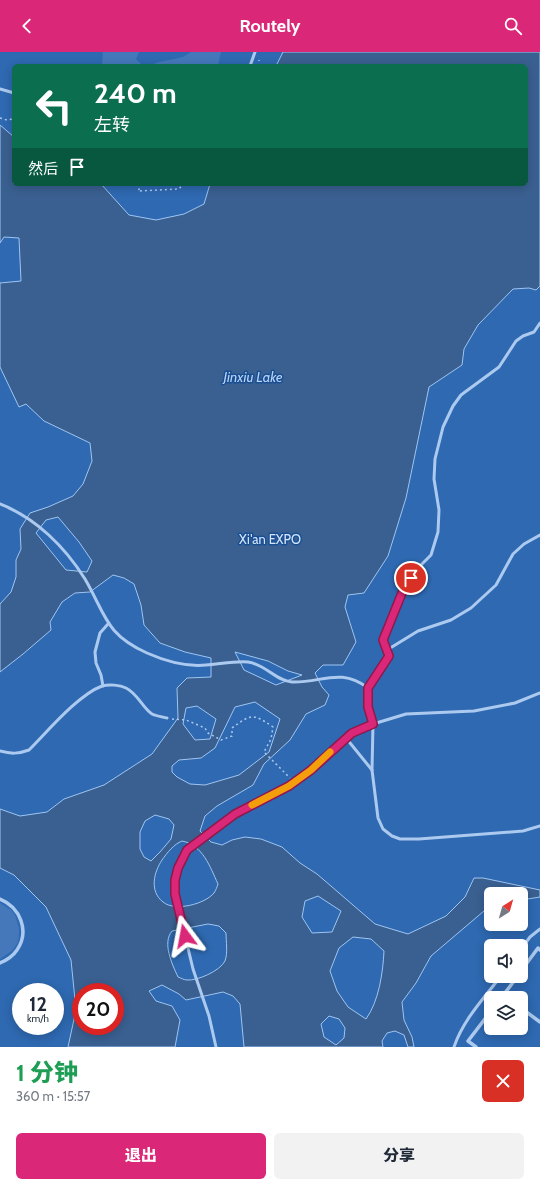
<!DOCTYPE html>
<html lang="zh">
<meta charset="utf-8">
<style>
body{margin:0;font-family:Cabin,"Noto Sans SC",sans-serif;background:#f2f2f3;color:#1f2937;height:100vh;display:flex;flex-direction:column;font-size:15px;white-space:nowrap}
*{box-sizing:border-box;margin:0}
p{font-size:13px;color:#747a83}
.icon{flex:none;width:22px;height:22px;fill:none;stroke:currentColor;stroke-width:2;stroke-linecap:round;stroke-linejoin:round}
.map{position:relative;height:995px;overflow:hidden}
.sheet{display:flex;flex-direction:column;background:#fff;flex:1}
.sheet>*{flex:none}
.guide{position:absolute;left:12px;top:12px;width:516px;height:122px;border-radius:6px;box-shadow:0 2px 10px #0003;background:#0b6e4f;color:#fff;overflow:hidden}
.needle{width:26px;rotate:37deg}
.tools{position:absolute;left:484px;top:835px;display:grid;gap:8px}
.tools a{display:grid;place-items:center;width:44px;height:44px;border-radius:6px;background:#fff;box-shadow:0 2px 10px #0003;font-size:20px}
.speed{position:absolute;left:12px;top:931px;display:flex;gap:8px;font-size:20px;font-weight:700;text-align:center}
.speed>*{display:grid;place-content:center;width:52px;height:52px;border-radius:50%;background:#fff;box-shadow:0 2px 10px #0003;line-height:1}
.speed small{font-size:10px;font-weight:400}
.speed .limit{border:6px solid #d22;background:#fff;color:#111}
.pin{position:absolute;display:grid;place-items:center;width:34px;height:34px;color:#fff;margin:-17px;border:2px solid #fff;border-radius:50%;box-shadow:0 1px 4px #0007}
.me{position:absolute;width:44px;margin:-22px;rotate:347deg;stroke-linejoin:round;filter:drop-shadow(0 0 3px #0008)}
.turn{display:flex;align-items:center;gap:14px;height:84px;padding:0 16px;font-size:18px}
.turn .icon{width:52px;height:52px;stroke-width:2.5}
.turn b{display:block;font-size:28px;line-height:34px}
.then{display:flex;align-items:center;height:38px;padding:0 16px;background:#0003;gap:8px;font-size:15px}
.round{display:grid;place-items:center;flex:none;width:42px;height:42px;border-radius:6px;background:#f2f2f3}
.headline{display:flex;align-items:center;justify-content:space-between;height:68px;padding:0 16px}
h1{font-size:24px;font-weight:800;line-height:30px;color:#1e9e55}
.action{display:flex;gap:8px;margin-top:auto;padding:8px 16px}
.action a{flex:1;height:46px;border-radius:6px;background:#db2777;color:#fff;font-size:16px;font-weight:800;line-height:46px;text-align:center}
.action a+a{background:#f2f2f3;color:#1f2937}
header{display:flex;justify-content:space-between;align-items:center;height:52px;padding:0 16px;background:#db2777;color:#fff;font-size:18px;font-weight:800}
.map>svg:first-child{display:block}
.green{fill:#2e69b1;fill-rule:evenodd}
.water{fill:#3a6091;stroke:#9fc5f1;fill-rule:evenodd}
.building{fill:#4478ba}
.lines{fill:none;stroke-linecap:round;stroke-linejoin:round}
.path{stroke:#accaef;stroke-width:1.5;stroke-dasharray:2 3;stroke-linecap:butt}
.service{stroke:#accaef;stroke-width:3}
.pedestrian{stroke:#accaef;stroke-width:3.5}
.route-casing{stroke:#8e194d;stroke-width:10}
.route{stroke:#db2777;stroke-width:7}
.slow{stroke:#f59e0b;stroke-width:7}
.labels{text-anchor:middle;stroke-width:3;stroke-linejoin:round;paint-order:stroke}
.park-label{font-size:13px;fill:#d2e5fb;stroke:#1b4f93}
.water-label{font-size:14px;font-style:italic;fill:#b8d4f6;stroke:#1b4f93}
</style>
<header><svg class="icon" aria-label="back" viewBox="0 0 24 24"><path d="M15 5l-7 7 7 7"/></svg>Routely<svg class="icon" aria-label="search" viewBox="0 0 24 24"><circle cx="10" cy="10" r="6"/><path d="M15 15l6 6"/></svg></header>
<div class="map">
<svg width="540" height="995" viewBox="0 0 540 995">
<rect width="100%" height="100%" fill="#1b4f93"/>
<!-- green -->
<path class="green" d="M0,0h540v995h-540zM14,14h512v118h-512zM491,842h30v30h-30zM491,894h30v30h-30zM21,940h34v34h-34zM81,940h34v34h-34zM491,946h30v30h-30z"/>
<!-- water -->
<path class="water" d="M283,0h257v234l-4,4 -7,-2 -16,1 -35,36 -14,24 -2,16 -33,22 -23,111 -18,58 -24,37 -16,2 -3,12 11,35 -13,23h-20l-8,8 7,14 7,8 -4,10 -19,9 -16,26 -26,24 -11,21 -36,21 -12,10 -5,15 11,11 11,3 10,-5 13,-3 16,2 21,8 18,16 17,11 58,50 33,10 38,-18 19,-19 9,-19h9l57,12v7l-19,3v-6h-30v11l-60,51 -15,27 -14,19 2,18 8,17 2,10h-6l-4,-12 -9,-4 -8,2 -5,8 1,6h-139l-4,-43 -7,-8 -10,-4 -37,8 -7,-6 -17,-9 -13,6 7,10 16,5 8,14 -5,27h-107l8,-37 -5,-50 -25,-53 -32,-32 -14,-7v-59l20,7 27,-4 17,-13 40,-14 48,-31 26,-36 -1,-30 10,-10 24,-1v-19l-26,-6 -25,-9 -16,-18 -3,-20 -7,-21 -10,-6 -11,-3 -23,17 -15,1 -13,9 -12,20 1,8 -28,24 -23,18v-68l11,-12 5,-15v-17l5,-11 -1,-20 10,-16 18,-6 25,-11 10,-12 9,-23 -2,-18 -46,-22 -18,-17 -7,3 -19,-40v-84l21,-2 -2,-43 -15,-1 -4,6v-118l14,12v47h87l28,31 27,5 28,-6 20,-10 6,-20h316v-118h-250zM58,465l21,25 13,19 -5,11 -21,-2 -30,-37 10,-13zM235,600l33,9 20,10 14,4 -26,10 -32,-15zM255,650l25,17 -11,33 -30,23 -34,10 -15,-1 -13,-7 -5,-5v-6l7,-6 22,-2 14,-10 20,-41zM197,654l19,13 -6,20 -15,1 -12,-16 3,-16zM155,763l14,4 5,6 -3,14 -11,13 -9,9 -7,-4 -4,-8v-17l5,-11zM182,789c21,4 28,26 36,43 -1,3 -2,6 -4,9 -9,11 -39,19 -51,9 -14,-11 -9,-30 -1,-42 5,-7 12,-16 20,-19zM318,844l23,15 -9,21 -20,1 -10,-16 3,-16zM208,872l11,2 7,7c0,8 2,20 -1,28 -5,10 -28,20 -38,19 -3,0 -6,-2 -9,-3 -6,-13 -16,-34 -6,-46zM353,885l18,2 13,12c-1,21 -5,50 -18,68l-18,-12 -11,-16 -7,-20 9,-23zM81,940h34v34h-34zM329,964l10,3 6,9 -1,10 -8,7 -12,-8 -3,-13z"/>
<!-- building -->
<g class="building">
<path d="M103,0h36l-3,7 7,7h-41z"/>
<path d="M191,0h30l-3,14h-62l-1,-3 28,-6z"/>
<path d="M0,851l11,7 4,5 4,13v7l-1,7 -5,8 -13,9z"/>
</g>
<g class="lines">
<!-- path -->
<g class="path">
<path d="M259,14v-6"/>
<path d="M0,66l7,2 7,-1"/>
<path d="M142,132l-4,7 41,-2 4,-5"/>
<path d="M172,667l14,1 19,8 3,5 13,7 11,-4v-8c19,-14 21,-15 41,-1l-2,12 -7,13 26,26"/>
</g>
<!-- service -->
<g class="service">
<path d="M250,14l5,-14"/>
<path d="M0,37l14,4"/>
<path d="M0,452c36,14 65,43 85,75 21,36 20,55 62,74 18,8 39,14 59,12 14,-1 29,-4 42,-3 17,2 28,19 44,20 30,1 48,-15 76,6v19l5,17 -1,46 6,48 5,11 9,7 8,3h19l104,-8 17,-5"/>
<path d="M387,598l31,-19 33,-11 20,-12 25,-23 17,-31 11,-10 16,-9"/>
<path d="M103,634l-2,-11 -5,-12 -1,-11 5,-19 8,-9"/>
<path d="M368,636l21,-32 -6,-16 21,-53 13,-18 14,-14 7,-23 1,-22 -5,-31 1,-20 8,-32 10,-21 8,-11 38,-28 17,-26 7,-5 11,-4 6,-9"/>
<path d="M346,686l26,32"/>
<path d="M0,699c11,3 18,3 29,-1 19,-19 49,-55 73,-64 7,-2 18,-1 24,2 12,6 16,19 26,26 4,2 10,3 15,4"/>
<path d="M521,897l9,-12 10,-8"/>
<path d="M216,995l-7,-31 -16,-47 -18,-75v-14l3,-12 9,-18 48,-36 54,-28 22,-16 41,-37 21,-9 33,-10 68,-3 41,-8 25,-10"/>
<path d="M454,995c9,-27 30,-49 47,-71"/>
</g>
<!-- pedestrian -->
<g class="pedestrian">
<path d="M0,847c20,8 30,32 17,51 -4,6 -10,10 -17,13"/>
<path d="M521,919l17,-23 2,2"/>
<path d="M501,946l17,-22"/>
<path d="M521,956l19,14"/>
<path d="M476,995l-8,-6 23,-30"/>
</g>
</g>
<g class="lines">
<!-- route casing -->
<g class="route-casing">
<path id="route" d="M185,884l-10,-42v-14l3,-12 9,-18 48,-36 54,-28 22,-16 41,-37 21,-9 -5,-17v-19l21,-32 -6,-16 21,-52 7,-10"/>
</g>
<!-- route -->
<use href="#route" class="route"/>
<!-- slow -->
<path class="slow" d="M252,753l37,-19 22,-16 19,-18"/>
</g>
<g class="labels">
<!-- park labels -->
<g class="park-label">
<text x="270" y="492">Xi'an EXPO</text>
</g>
<!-- water labels -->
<g class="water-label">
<text x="253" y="330">Jinxiu Lake</text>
</g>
</g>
</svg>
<div class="tools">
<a><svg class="needle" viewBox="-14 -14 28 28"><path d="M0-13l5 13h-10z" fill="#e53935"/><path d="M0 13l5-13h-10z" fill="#747a83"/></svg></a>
<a><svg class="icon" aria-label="sound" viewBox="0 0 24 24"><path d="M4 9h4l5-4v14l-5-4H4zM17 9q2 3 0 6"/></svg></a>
<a><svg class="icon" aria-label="layers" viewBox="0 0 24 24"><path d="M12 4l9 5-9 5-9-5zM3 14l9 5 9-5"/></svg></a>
</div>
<div class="speed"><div>12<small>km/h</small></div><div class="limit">20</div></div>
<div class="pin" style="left:411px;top:526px;background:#d93025"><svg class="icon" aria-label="arrive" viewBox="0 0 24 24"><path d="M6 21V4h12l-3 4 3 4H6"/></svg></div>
<svg class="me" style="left:185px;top:884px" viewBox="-20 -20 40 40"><path d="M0-17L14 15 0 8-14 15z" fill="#db2777" stroke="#fff" stroke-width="4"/></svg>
<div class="guide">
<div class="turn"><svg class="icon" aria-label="left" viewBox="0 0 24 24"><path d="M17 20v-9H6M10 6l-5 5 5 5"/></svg><div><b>240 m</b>左转</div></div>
<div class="then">然后<svg class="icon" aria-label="arrive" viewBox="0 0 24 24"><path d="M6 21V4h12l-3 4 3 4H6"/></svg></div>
</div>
</div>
<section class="sheet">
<div class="headline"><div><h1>1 分钟</h1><p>360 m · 15:57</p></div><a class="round" style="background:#d93025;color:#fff"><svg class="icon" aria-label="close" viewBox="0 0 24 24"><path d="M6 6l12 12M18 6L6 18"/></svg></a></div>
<div class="action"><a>退出</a><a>分享</a></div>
</section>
